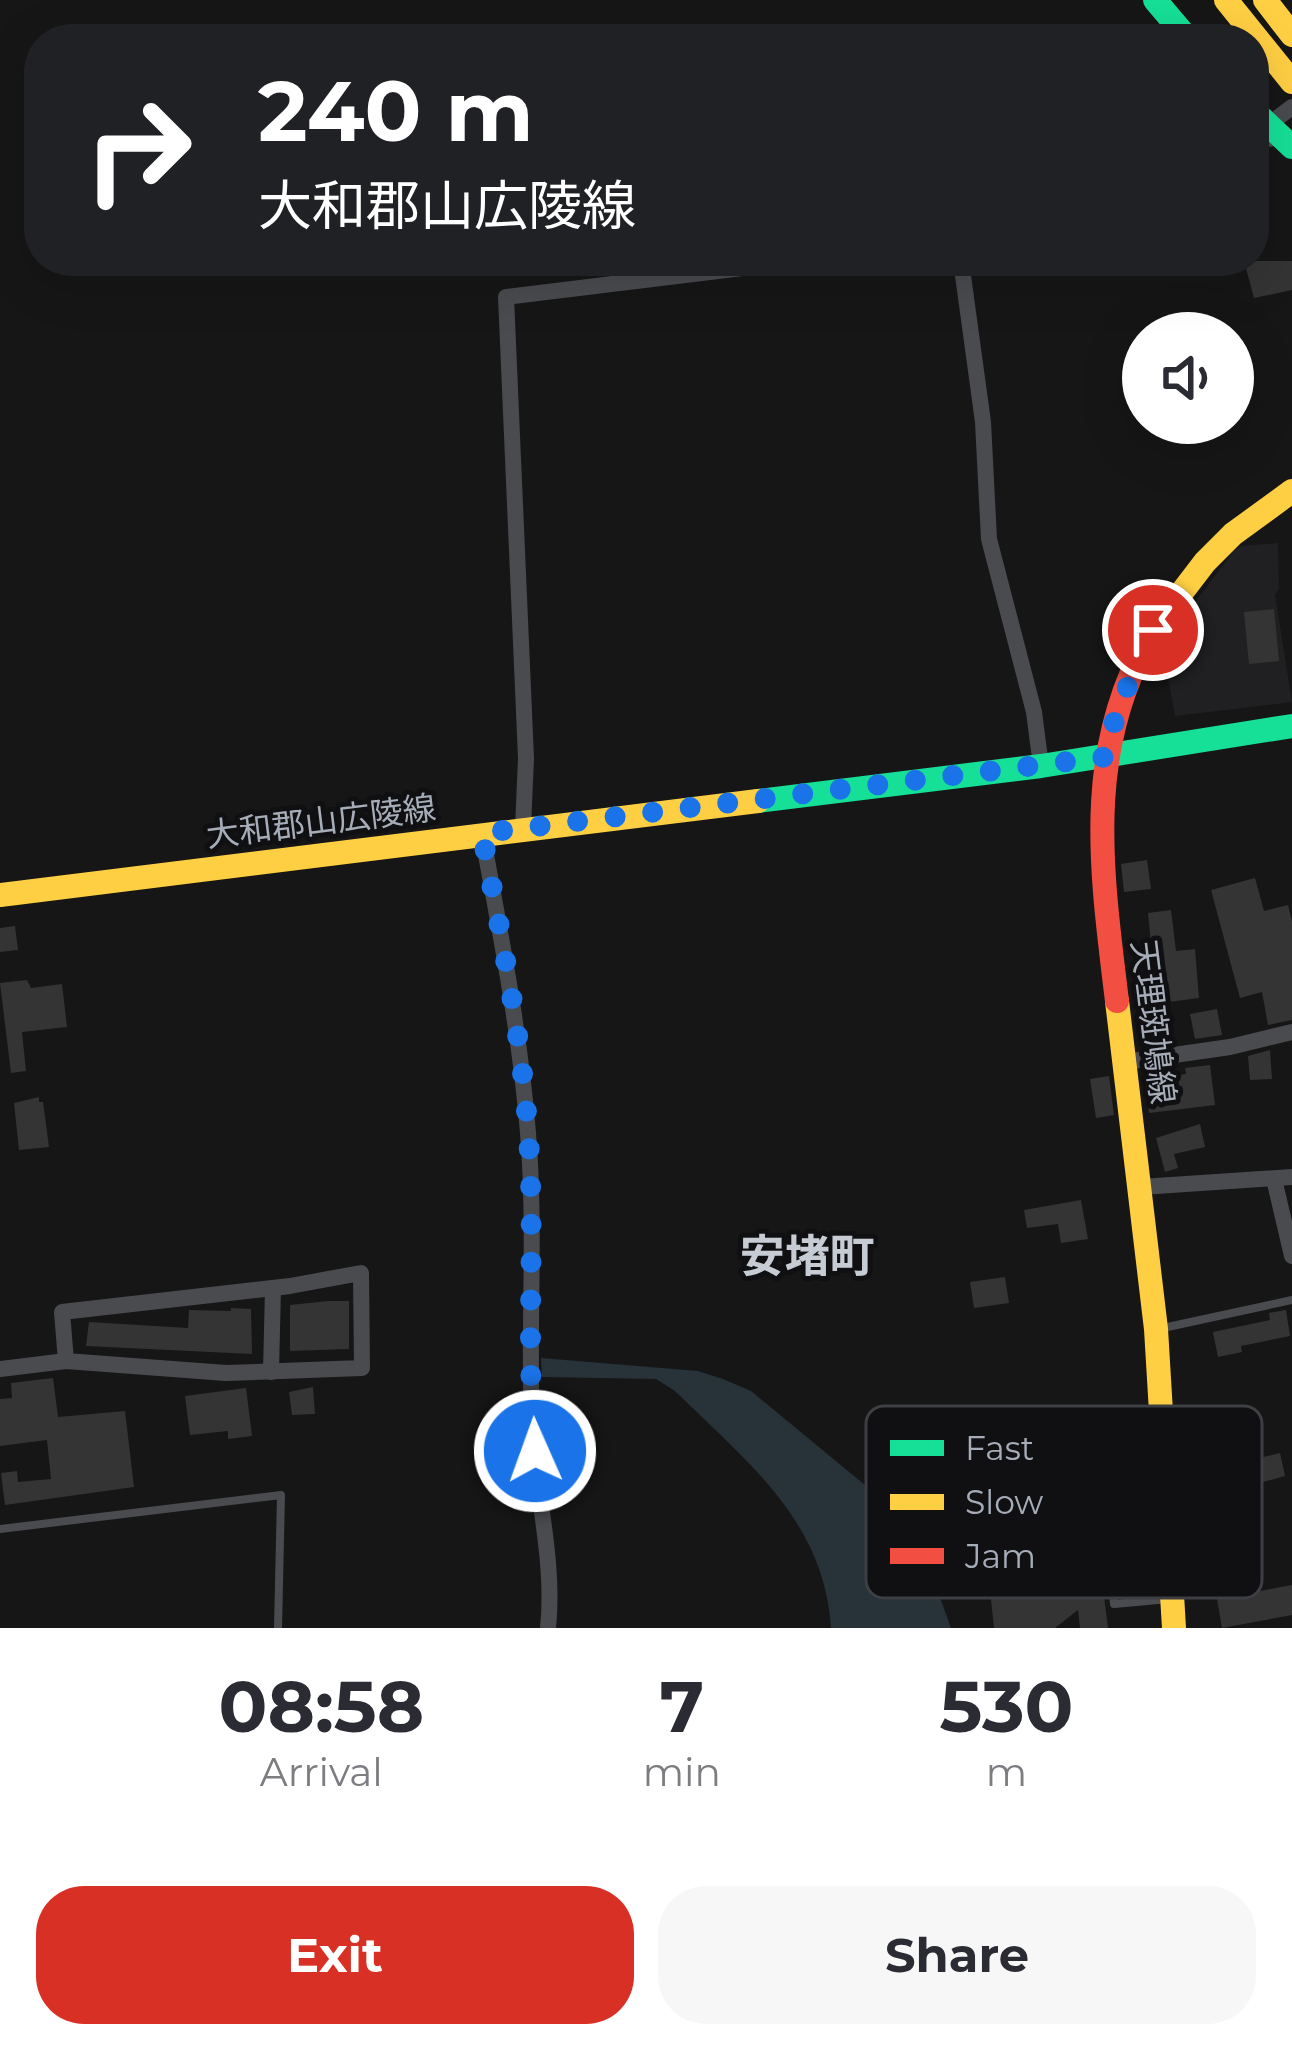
<!DOCTYPE html>
<meta charset="utf-8">
<style>
body{margin:0;font-family:Montserrat,"Noto Sans JP",sans-serif;background:#f7f7f7;color:#2b2b33;height:100vh;display:flex;flex-direction:column;font-size:45px;white-space:nowrap}
*{box-sizing:border-box;margin:0}
p{font-size:39px;color:#7c7c81}
.icon{flex:none;width:66px;height:66px;fill:none;stroke:currentColor;stroke-width:2;stroke-linecap:round;stroke-linejoin:round}
.map{position:relative;height:1628px;overflow:hidden}
.side{display:flex;flex-direction:column;background:#fff;flex:1}
.side>*{flex:none}
.guide{position:absolute;left:24px;top:24px;width:1245px;height:252px;border-radius:48px;box-shadow:0 12px 48px #0002;background:#202124;color:#fff;overflow:hidden}
.buttons{position:absolute;left:1122px;top:312px;display:grid;gap:24px}
.buttons a{display:grid;place-items:center;width:132px;height:132px;border-radius:50%;background:#fff;box-shadow:0 12px 48px #0002;font-size:60px}
.pin{position:absolute;display:grid;place-items:center;width:102px;height:102px;color:#fff;margin:-51px;border:6px solid #fff;border-radius:50%;box-shadow:0 3px 12px #0007}
.me{position:absolute;width:132px;margin:-66px;rotate:358deg;stroke-linejoin:round;filter:drop-shadow(0 0 9px #0008)}
.turn{display:flex;align-items:center;gap:42px;height:252px;padding:0 36px;font-size:54px}
.turn .icon{width:156px;height:156px;stroke-width:2.5}
.turn b{display:block;font-size:84px;line-height:102px}
.eta{display:flex;justify-content:space-evenly;align-items:center;height:204px;text-align:center}
.eta b{font-size:72px;font-weight:700;line-height:84px}
.button{display:flex;gap:24px;margin-top:auto;padding:24px 36px}
.button a{flex:1;height:138px;border-radius:48px;background:#d93025;color:#fff;font-size:48px;font-weight:700;line-height:138px;text-align:center}
.button a+a{background:#f7f7f7;color:#2b2b33}
.map>svg:first-child{display:block}
.built{fill:#202022}
.water{fill:#283239}
.building{fill:#343435}
.lines{fill:none;stroke-linecap:round;stroke-linejoin:round}
.lane{stroke:#4a4b4f;stroke-width:8}
.street{stroke:#4a4b4f;stroke-width:16}
.fast{stroke:#16e098;stroke-width:24}
.slow{stroke:#ffcf43;stroke-width:24}
.jam{stroke:#f24e42;stroke-width:24}
.route{stroke:#1a73e8;stroke-width:21;stroke-dasharray:0 37.8}
.labels{text-anchor:middle;stroke-width:10;stroke-linejoin:round;paint-order:stroke}
.street-label{font-size:33px;fill:#a6adb8;stroke:#101012}
.district-label{font-size:45px;font-weight:bold;fill:#c7cbd4;stroke:#101012}
.key{fill:#101012;stroke:#3d3f44;stroke-width:3}
.key-label{font-size:33px;fill:#a6adb8}
</style>
<div class="map">
<svg width="1292" height="1628" viewBox="0 0 1292 1628">
<rect width="100%" height="100%" fill="#161616"/>
<!-- built -->
<path class="built" d="M1278,543l1,46 -4,6 17,107 -117,14 -13,-71 72,-94 7,-5z"/>
<!-- water -->
<path class="water" d="M541,1358l157,13 25,8 28,12 149,123 17,19 34,95h-120c-7,-108 -84,-166 -156,-237l-19,-12 -114,-2z"/>
<!-- building -->
<g class="building">
<path d="M1244,261h48v29l-38,8z"/>
<path d="M1274,609l5,52 -30,3 -5,-52z"/>
<path d="M1147,860l4,29 -27,3 -3,-28z"/>
<path d="M1255,878l9,33 24,-6 4,16v99l-24,5 -6,-33 -22,6 -29,-108z"/>
<path d="M1171,910l5,41 19,-2 4,49 -61,8 -2,-18 19,-3 -7,-72z"/>
<path d="M15,926l3,24 -18,2v-24z"/>
<path d="M27,980l4,8 31,-4 5,43 -45,5 4,39 -15,2 -11,-90z"/>
<path d="M1217,1009l5,26 -27,4 -5,-25z"/>
<path d="M1270,1050l2,29 -22,1 -2,-24z"/>
<path d="M1210,1065l5,40 -66,8 -1,-16 32,-4 -3,-18 9,-1 -1,-6z"/>
<path d="M1109,1076l5,39 -18,3 -6,-39z"/>
<path d="M39,1097v5h4l6,45 -30,3 -5,-47z"/>
<path d="M1200,1124l5,23 -31,7 4,14 -13,4 -9,-34z"/>
<path d="M1081,1200l7,39 -27,4 -3,-19 -31,4 -3,-18z"/>
<path d="M1005,1277l4,26 -35,5 -4,-26z"/>
<path d="M328,1301h21v48l-59,2v-46z"/>
<path d="M231,1308l20,1 1,45 -166,-8 3,-24 99,6 1,-18 42,1z"/>
<path d="M1286,1310l4,26 -49,10 1,6 -24,5 -5,-25 57,-12 -1,-7z"/>
<path d="M53,1378l5,39 67,-6 9,76 -129,18 -4,-32 16,-2 1,11 33,-3 -4,-39 -47,6v-47l12,-1 -1,-15z"/>
<path d="M313,1387l2,27 -23,1 -3,-23z"/>
<path d="M246,1388l6,48 -24,3v-8l-38,4 -5,-39z"/>
<path d="M1250,1416l9,42 21,-5 5,23 -76,21 -2,-7 -5,2 -4,-14 6,-2 -1,-4 36,-9 -8,-40z"/>
<path d="M1043,1550l2,14 17,7 11,13 29,-3 6,47h-28l-2,-18 -23,18h-61l-4,-38 -8,1 -4,-33z"/>
<path d="M1292,1585v30l-70,13 -5,-29z"/>
</g>
<g class="lines">
<!-- lane -->
<g class="lane">
<path d="M1163,1328l129,-28"/>
<path d="M0,1529l281,-34 -3,133"/>
<path d="M1166,1552l-56,6 4,46 55,-5"/>
</g>
<!-- street -->
<g class="street">
<path d="M1268,125l24,-18"/>
<path d="M1254,141l27,-4"/>
<path d="M961,261l22,161 6,117 45,173 7,54"/>
<path d="M523,828l3,-70 -20,-461 294,-36"/>
<path d="M482,833c18,99 38,199 46,300 8,98 0,196 4,294 4,68 23,133 16,201"/>
<path d="M1125,1062l105,-15 62,-15"/>
<path d="M1274,1179l18,77"/>
<path d="M1141,1187l151,-10"/>
<path d="M0,1369l66,-8 160,12 136,-5 -1,-95 -71,13 -228,26 4,49"/>
<path d="M271,1372l2,-84"/>
</g>
<!-- fast -->
<g class="fast">
<path d="M1155,0l33,39"/>
<path d="M1254,111l38,36"/>
<path d="M758,801l283,-35 251,-40"/>
</g>
<!-- slow -->
<g class="slow">
<path d="M1226,0l66,82"/>
<path d="M1265,0l27,35"/>
<path d="M1156,626l49,-64 28,-28 59,-43"/>
<path d="M0,895l758,-94"/>
<path d="M1117,1001l39,328 18,299"/>
</g>
<!-- jam -->
<path class="jam" d="M1117,1001c-16,-132 -35,-256 39,-375"/>
</g>
<g class="lines">
<!-- route -->
<path class="route" d="M535,1451c-10,-106 1,-213 -7,-320 -7,-100 -28,-200 -46,-298l623,-76 13,-49 35,-78"/>
</g>
<g class="labels">
<!-- street labels -->
<g class="street-label">
<text transform="translate(321 821) rotate(-7)" y="12">大和郡山広陵線</text>
<text transform="translate(1154 1022) rotate(83)" y="12">天理斑鳩線</text>
</g>
<!-- district labels -->
<g class="district-label">
<text x="807" y="1272">安堵町</text>
</g>
</g>
<!-- legend -->
<rect x="866" y="1406" width="396" height="192" rx="18" class="key"/>
<rect x="890" y="1440" width="54" height="16" fill="#16e098"/>
<rect x="890" y="1494" width="54" height="16" fill="#ffcf43"/>
<rect x="890" y="1548" width="54" height="16" fill="#f24e42"/>
<g class="key-label">
<text x="965" y="1460">Fast</text>
<text x="965" y="1514">Slow</text>
<text x="965" y="1568">Jam</text>
</g>
</svg>
<div class="buttons">
<a><svg class="icon" aria-label="sound" viewBox="0 0 24 24"><path d="M4 9h4l5-4v14l-5-4H4zM17 9q2 3 0 6"/></svg></a>
</div>
<div class="pin" style="left:1153px;top:630px;background:#d93025"><svg class="icon" aria-label="arrive" viewBox="0 0 24 24"><path d="M6 21V4h12l-3 4 3 4H6"/></svg></div>
<svg class="me" style="left:535px;top:1451px" viewBox="-20 -20 40 40"><circle r="17" fill="#1a73e8" stroke="#fff" stroke-width="3"/><path d="M0-11L8 9 0 5-8 9z" fill="#fff"/></svg>
<div class="guide">
<div class="turn"><svg class="icon" aria-label="right" viewBox="0 0 24 24"><path d="M7 20v-9h11M14 6l5 5-5 5"/></svg><div><b>240 m</b>大和郡山広陵線</div></div>
</div>
</div>
<section class="side">
<div class="eta">
<div><b>08:58</b><p>Arrival</p></div>
<div><b>7</b><p>min</p></div>
<div><b>530</b><p>m</p></div>
</div>
<div class="button"><a>Exit</a><a>Share</a></div>
</section>
